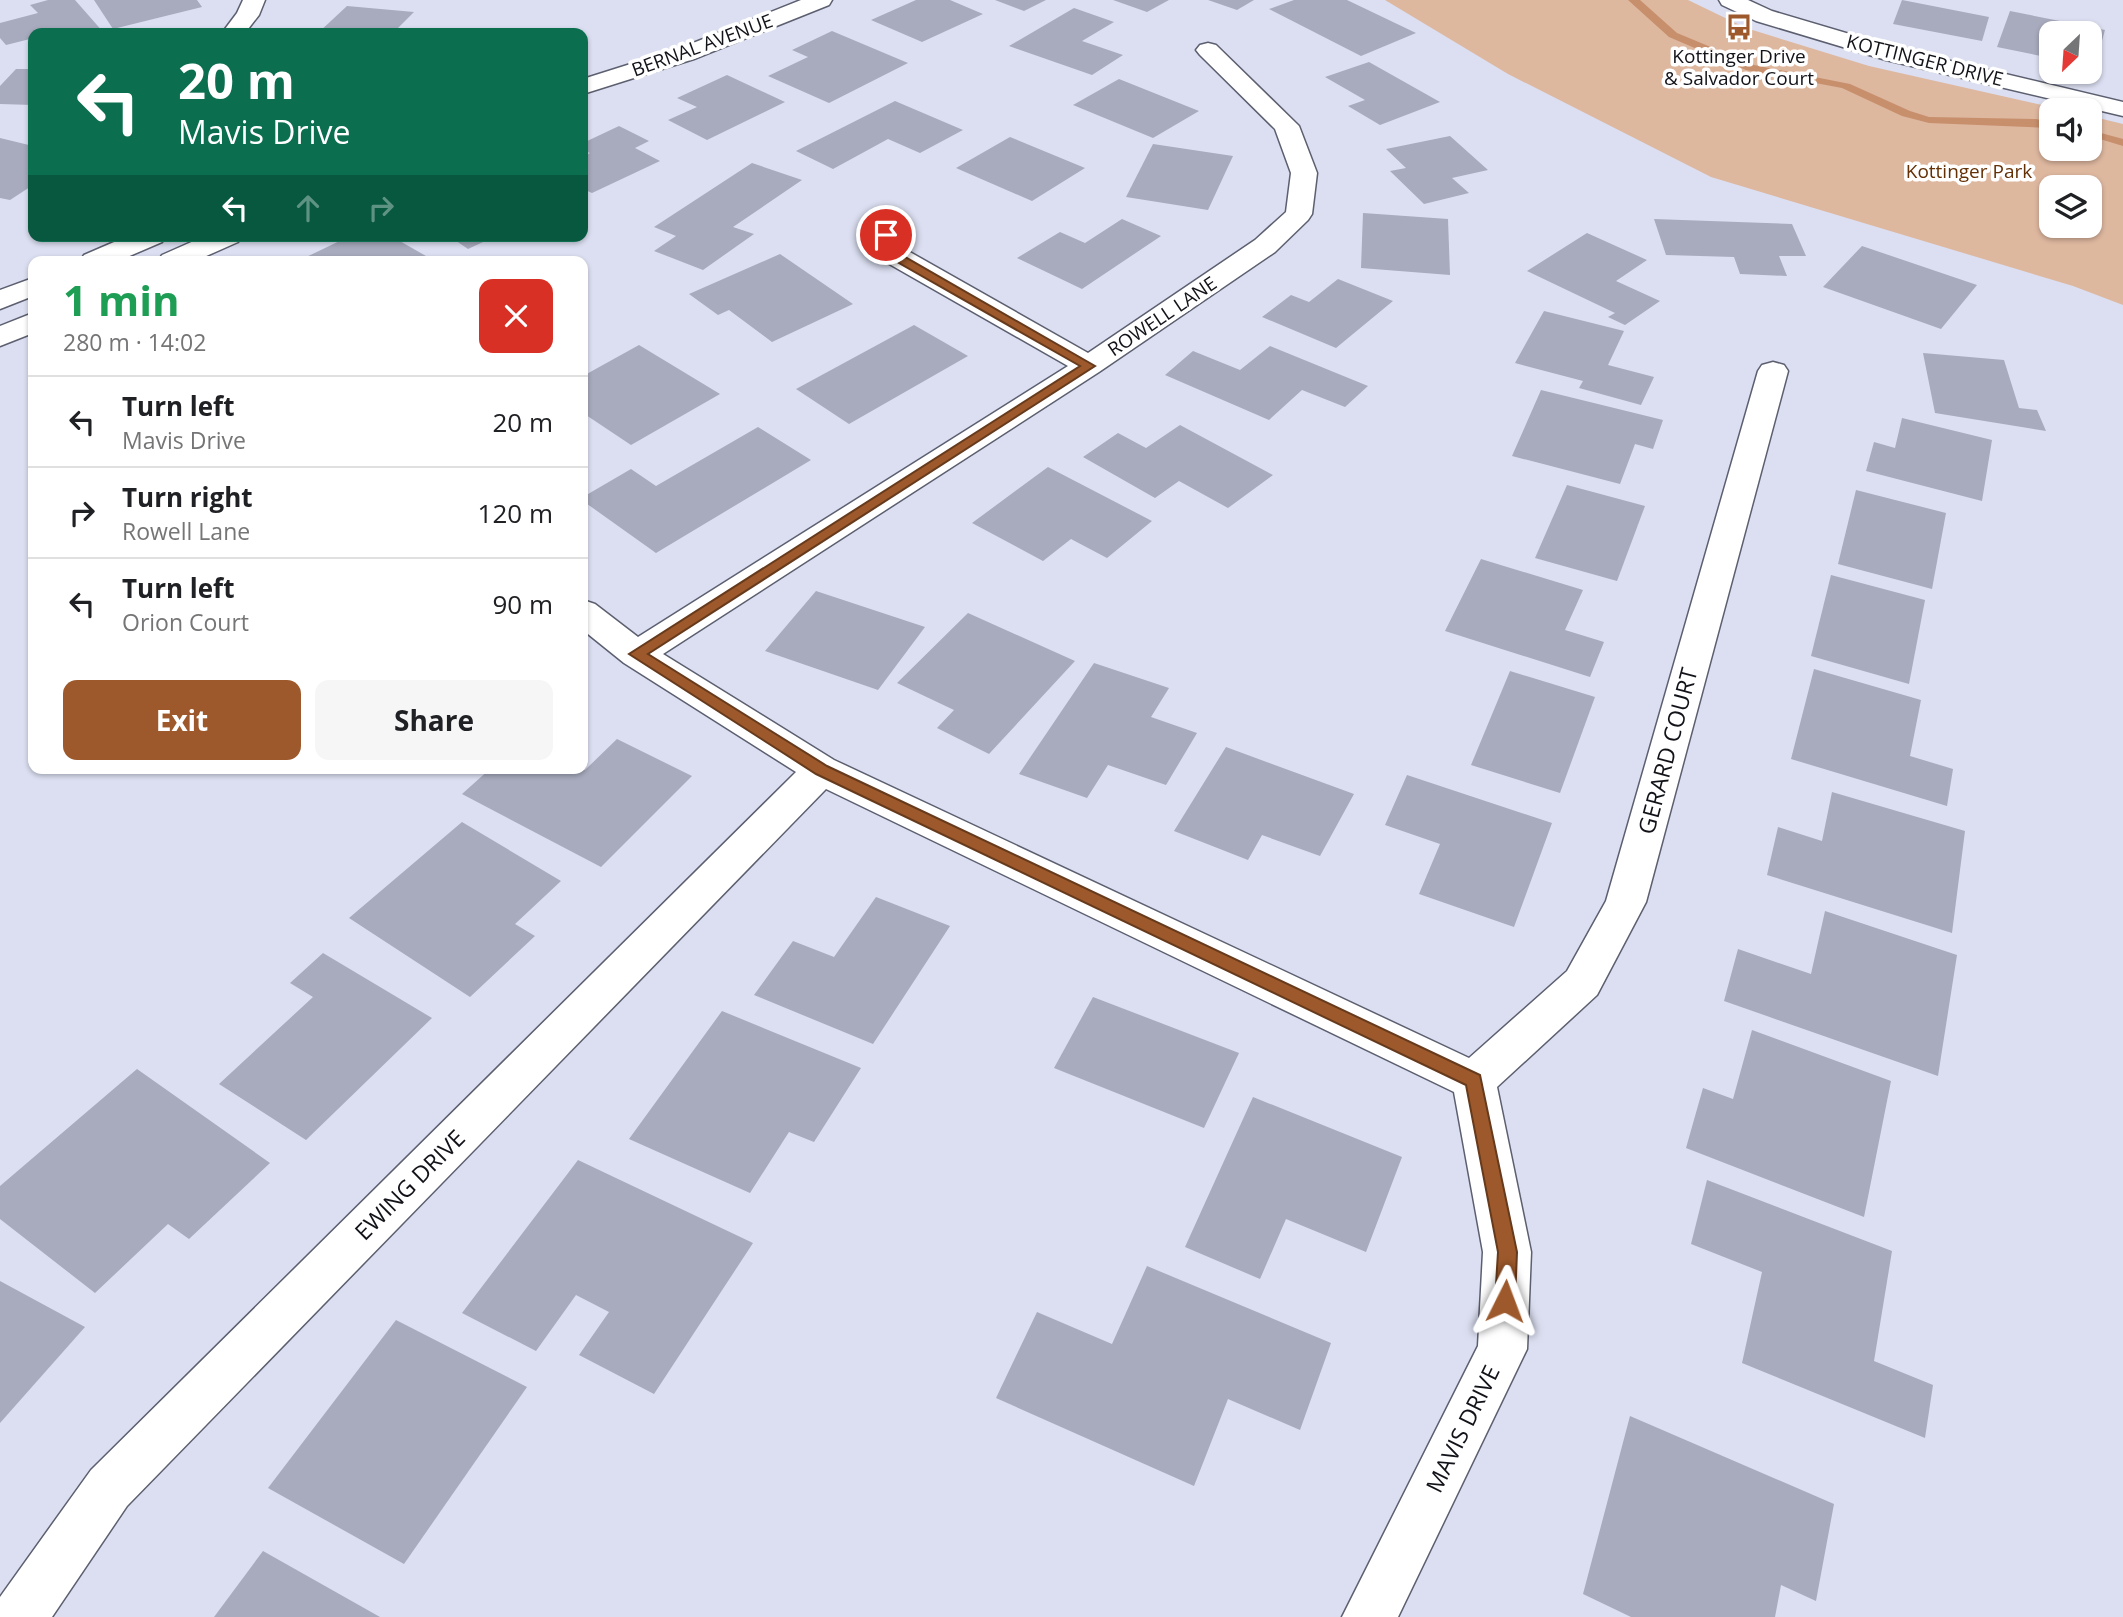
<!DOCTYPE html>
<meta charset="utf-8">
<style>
body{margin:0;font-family:"Open Sans",sans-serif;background:#f6f6f6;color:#202124;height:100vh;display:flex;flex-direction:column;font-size:26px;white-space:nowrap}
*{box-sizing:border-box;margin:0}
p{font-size:23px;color:#757577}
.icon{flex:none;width:38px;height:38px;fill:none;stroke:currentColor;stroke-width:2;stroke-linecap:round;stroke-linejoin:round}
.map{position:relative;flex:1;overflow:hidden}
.panel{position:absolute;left:28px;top:256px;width:560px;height:518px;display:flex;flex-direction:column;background:#fff;border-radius:14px;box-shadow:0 2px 5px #0004}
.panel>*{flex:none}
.guide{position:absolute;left:28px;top:28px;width:560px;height:214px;border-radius:14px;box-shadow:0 2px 5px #0004;background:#0b6e4f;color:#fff;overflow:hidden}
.needle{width:46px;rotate:205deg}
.fabs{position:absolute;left:2039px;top:21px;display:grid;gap:14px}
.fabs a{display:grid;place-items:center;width:63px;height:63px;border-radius:14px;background:#fff;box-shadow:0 2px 5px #0004;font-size:35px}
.pin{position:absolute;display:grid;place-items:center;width:60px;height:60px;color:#fff;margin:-30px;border:4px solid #fff;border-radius:50%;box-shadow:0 2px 7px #0007}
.me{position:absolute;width:77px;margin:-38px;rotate:3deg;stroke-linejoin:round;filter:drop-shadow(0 0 5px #0008)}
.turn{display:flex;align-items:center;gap:24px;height:147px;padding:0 35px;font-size:32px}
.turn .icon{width:91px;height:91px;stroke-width:2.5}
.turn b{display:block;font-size:49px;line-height:60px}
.lanes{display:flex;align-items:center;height:66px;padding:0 35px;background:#0003;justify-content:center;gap:35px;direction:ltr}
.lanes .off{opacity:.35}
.round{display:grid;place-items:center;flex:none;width:74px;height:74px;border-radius:14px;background:#f6f6f6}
.head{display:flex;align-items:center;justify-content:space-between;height:119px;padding:0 35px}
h1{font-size:42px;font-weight:700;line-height:52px;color:#1e9e55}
.primary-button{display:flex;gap:14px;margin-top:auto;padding:14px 35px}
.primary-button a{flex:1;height:80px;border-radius:14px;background:#9d592b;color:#fff;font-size:28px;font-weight:700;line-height:80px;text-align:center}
.primary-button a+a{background:#f6f6f6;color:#202124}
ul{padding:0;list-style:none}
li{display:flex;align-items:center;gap:21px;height:91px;padding:0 35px;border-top:2px solid #e0e0e0}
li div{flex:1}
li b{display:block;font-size:26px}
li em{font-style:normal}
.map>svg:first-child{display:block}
.green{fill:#deb79f;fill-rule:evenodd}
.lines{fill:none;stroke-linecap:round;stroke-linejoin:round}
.stream{fill:#c78f6c;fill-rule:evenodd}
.building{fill:#a7abbd}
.minor-casing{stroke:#5c5f6f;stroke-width:3}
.major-casing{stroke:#5c5f6f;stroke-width:3}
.minor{fill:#fff;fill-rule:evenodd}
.major{fill:#fff;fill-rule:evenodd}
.route{fill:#9d592b;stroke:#663a1c;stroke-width:2}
.labels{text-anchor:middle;stroke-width:7;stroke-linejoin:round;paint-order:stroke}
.far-street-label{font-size:19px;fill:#121319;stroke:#fff}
.far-poi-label{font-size:19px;fill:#121319;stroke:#fff}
.far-park-label{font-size:19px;fill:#643006;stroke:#fff}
.street-label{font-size:23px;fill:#121319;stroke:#fff}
</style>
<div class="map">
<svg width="2123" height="1617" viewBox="0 0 2123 1617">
<rect width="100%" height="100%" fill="#dbdff1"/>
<!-- green -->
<path class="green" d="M1385,0h303l58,28 123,38 195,44h-13v39h39v-33l33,8v181l-50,-19 -362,-109 -203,-103zM2051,187h39v39h-39z"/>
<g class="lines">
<!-- stream -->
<g class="stream">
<path d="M1628,0h12l37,33 77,32 96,19 60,27 19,6 107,2 15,3v6l-122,-5 -27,-7 -60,-28 -96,-18 -77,-33z"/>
<path d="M2090,130l33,9v7l-33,-10z"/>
</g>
</g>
<!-- building -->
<g class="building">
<path d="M48,0h27l29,33h-71v10l-3,-4 -24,6 -6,-7v-15l38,-10 -8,-8z"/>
<path d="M94,0h103l5,7 -89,22z"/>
<path d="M916,0h34l33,14 -61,28 -51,-22z"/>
<path d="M995,0h51l-22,11z"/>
<path d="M1113,0h56l-22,12z"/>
<path d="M1208,0h46l-17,10z"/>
<path d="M1294,0h53l69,33 -55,23 -92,-47z"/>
<path d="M1902,0l87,17 -7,24 -89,-17z"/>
<path d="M347,6l67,6 -21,21h-75z"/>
<path d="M1074,8l40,14 -32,19 41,14 -31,20 -83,-29z"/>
<path d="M2010,11l95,19 -7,25 -8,-2v-20h-39v13l-6,-2 -4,12 -44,-9z"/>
<path d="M832,31l76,32 -79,40 -61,-27 40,-19 -16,-7z"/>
<path d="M1369,62l71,40 -60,23 -32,-19 17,-6 -40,-23z"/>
<path d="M16,69h17v36l-33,-1v-18z"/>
<path d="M727,75l58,27 -78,38 -39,-20 29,-13 -20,-9z"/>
<path d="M1119,79l80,32 -46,27 -80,-33z"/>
<path d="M895,101l68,29 -43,23 -32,-14 -55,30 -37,-18z"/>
<path d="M619,126l30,15 -14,7 25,13 -68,32 -9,-4v-32l7,-4 -7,-3v-7z"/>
<path d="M1450,136l38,34 -36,8 17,15 -45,11 -34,-33 16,-3 -20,-19z"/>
<path d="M1010,137l75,31 -53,33 -76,-33z"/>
<path d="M0,138l33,8v39l-23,15 -10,-2z"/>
<path d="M1153,144l80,12 -25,54 -82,-13z"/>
<path d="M752,163l50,17 -69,47 21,7 -51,36 -49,-19 22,-15 -22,-9z"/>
<path d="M1363,213l85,6 2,56 -89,-7z"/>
<path d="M1122,219l39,17 -79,53 -65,-31 43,-26 25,11z"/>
<path d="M1654,219l138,5 14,32h-27l8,20 -47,-2 -6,-17 -68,-2z"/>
<path d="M1587,233l60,27 -31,21 44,20 -35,24 -17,-8 7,-4 -88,-42z"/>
<path d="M350,236h41l35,20 -10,5h-118z"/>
<path d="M449,236h47l-28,13z"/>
<path d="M1862,246l115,39 -36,44 -118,-42z"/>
<path d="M780,254l73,50 -81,38 -43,-32 -11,5 -29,-21z"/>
<path d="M1338,279l55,22 -57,47 -74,-31 29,-22 18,7z"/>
<path d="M1544,311l80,20 -16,34 46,12 -13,28 -62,-17 4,-7 -68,-18z"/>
<path d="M914,325l54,31 -119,68 -53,-35z"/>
<path d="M639,345l81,49 -89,51 -48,-32v-37z"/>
<path d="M1270,346l98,40 -23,21 -43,-17 -33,30 -104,-45 28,-24 47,19z"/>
<path d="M1923,353l81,7 15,48 18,2 9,21 -111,-18z"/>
<path d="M1541,390l122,30 -10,29 -18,-5 -15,40 -108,-28z"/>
<path d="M1902,418l90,22 -10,61 -116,-30 8,-29 21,6z"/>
<path d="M1180,425l93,50 -45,33 -49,-27 -24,17 -72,-41 35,-24 28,15z"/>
<path d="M758,427l53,33 -155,93 -73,-52v-4l48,-28 25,17z"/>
<path d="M1048,467l104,54 -45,37 -36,-19 -28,22 -71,-38z"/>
<path d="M1567,485l78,21 -28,75 -82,-23z"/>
<path d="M1856,490l90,23 -14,76 -94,-25z"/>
<path d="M1481,559l102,31 -18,40 39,12 -14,35 -145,-46z"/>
<path d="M1831,575l94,25 -16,84 -98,-28z"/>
<path d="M816,591l109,36 -47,63 -113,-39z"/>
<path d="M968,613l107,48 -86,93 -52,-26 17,-18 -57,-27z"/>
<path d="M1094,663l75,25 -18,29 46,16 -31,52 -58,-20 -21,33 -68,-24z"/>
<path d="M1814,669l107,31 -11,56 43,13 -6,37 -156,-47z"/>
<path d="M1510,671l85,26 -35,96 -89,-28z"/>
<path d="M617,739l75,37 -91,91 -139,-73 29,-26 94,2z"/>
<path d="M1226,747l128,47 -34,62 -58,-21 -14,25 -74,-29z"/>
<path d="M1407,775l145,48 -38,104 -95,-33 21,-50 -55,-19z"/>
<path d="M1832,792l133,39 -13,102 -185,-58 11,-48 44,14z"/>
<path d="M462,822l99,59 -46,43 20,12 -65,61 -121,-79z"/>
<path d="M876,897l74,29 -77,118 -119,-49 39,-54 41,16z"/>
<path d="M1825,911l132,44 -19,121 -214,-75 14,-52 73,25z"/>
<path d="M323,953l109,65 -126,122 -87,-56 94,-87 -23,-14z"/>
<path d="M1093,997l146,56 -35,75 -150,-60z"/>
<path d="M722,1011l139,57 -47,74 -25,-10 -39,61 -121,-54z"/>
<path d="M1752,1030l139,51 -27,136 -178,-69 17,-60 30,11z"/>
<path d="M137,1069l133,94 -81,76 -21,-15 -73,69 -95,-74v-33z"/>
<path d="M1253,1097l149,60 -36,95 -80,-33 -26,60 -75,-32z"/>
<path d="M578,1160l175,83 -99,151 -75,-39 30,-43 -33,-17 -40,56 -74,-38z"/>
<path d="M1707,1180l185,71 -18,110 59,24 -8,53 -183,-75 20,-91 -71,-28z"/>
<path d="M1147,1266l184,77 -31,87 -72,-31 -34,87 -198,-88 41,-86 75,32z"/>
<path d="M0,1281l85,46 -85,96z"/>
<path d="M396,1320l131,67 -123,177 -136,-76z"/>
<path d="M1630,1416l204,88 -18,97 -35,-16 -6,32h-144l-48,-23z"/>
<path d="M263,1551l117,66h-166z"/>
</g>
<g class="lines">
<!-- minor casing -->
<g class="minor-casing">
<g id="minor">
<path d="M243,0h22l-6,15 -14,18h-23l15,-20z"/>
<path d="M1719,0h29l24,11 128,38 223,53v14l-237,-56 -130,-39 -34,-16z"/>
<path d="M1208,43l8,2 83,81 18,47 -5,41 -4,6 -33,32 -176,120 -436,282 171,106 635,298 98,-87 39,-70 152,-530 4,-6 11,-3 11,3 4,6 -142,531 -49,93 -100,92 34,165 -4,97 -129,268h-56l136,-271 5,-94 -29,-160 -628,-303 -699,717 -75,111h-52v-20l91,-127 705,-698 -172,-109 -41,-33v-30l12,4 43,33 430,-271 -191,-109c-6,-10 -7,-34 0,-44l9,-2 9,2 4,6 2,28 187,106 167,-113 31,-28 5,-39 -16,-44 -75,-74 -4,-5 4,-5z"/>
</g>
</g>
<!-- major casing -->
<g class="major-casing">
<g id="major">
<path d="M801,0h31l-3,5 -135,54 -111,35v-15l95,-30z"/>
<path d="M128,236h37l-3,6 -44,19h-38l4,-6z"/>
<path d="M205,236h36l-3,6 -43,19h-37l4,-6z"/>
<path d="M33,278v18l-33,13v-19z"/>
<path d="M33,313v20l-33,13v-20z"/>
</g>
</g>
<!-- minor -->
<use href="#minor" class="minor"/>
<!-- major -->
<use href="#major" class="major"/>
</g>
<!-- route -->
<path class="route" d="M886,232l6,3 1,15 202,116 -447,288 179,112 653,309 37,177 -2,49 -3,6 -7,3 -7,-3 -3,-6 3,-49 -32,-167 -650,-311 -187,-120 451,-288 -197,-112 -2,-19z"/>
<!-- icons -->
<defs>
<g id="bus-bare" transform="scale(2.1)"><path d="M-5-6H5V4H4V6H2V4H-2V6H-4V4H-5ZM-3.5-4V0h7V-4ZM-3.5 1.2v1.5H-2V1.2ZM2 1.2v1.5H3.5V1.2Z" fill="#9d592b" stroke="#fff" stroke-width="2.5" paint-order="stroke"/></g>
</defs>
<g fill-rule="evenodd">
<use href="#bus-bare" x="1739" y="27"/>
</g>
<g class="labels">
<!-- far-street labels -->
<g class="far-street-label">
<text transform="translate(702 45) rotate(-20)" y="7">BERNAL AVENUE</text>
<text transform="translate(1925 60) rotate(14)" y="7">KOTTINGER DRIVE</text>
<text transform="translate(1162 316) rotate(-34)" y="7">ROWELL LANE</text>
</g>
<!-- far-poi labels -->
<g class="far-poi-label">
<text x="1739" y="63">Kottinger Drive<tspan x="1739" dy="22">&amp; Salvador Court</tspan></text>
</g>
<!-- far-park labels -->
<g class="far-park-label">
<text x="1969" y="178">Kottinger Park</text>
</g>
<!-- street labels -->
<g class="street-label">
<text transform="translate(1668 751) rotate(-75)" y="8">GERARD COURT</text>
<text transform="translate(410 1185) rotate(-45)" y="8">EWING DRIVE</text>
<text transform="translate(1463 1429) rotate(-64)" y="8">MAVIS DRIVE</text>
</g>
</g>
</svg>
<div class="fabs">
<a><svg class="needle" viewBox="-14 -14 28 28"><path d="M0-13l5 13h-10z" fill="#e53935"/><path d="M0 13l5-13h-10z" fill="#757577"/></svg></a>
<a><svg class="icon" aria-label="sound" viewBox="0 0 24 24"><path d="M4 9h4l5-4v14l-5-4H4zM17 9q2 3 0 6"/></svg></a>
<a><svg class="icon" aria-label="layers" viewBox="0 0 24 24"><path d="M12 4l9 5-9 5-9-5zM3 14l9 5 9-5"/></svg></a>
</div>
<div class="pin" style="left:886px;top:235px;background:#d93025"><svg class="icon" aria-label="arrive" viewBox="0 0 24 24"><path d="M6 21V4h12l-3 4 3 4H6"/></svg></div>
<svg class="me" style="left:1505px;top:1301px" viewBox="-20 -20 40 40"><path d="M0-17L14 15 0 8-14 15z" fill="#9d592b" stroke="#fff" stroke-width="4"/></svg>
<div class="guide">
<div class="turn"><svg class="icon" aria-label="left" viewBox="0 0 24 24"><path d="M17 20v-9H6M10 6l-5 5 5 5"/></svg><div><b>20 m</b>Mavis Drive</div></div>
<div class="lanes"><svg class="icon" aria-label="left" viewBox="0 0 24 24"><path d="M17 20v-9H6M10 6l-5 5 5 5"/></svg><svg class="icon off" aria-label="ahead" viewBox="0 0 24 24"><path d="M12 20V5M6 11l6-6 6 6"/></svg><svg class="icon off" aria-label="right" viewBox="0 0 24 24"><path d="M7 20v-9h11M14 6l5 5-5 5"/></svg></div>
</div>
<section class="panel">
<div class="head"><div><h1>1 min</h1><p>280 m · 14:02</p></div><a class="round" style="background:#d93025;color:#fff"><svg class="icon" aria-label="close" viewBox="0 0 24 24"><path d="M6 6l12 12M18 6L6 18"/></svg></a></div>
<ul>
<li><svg class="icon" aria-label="left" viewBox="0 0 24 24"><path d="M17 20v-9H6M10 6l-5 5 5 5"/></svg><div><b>Turn left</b><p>Mavis Drive</p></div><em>20 m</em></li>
<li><svg class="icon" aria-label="right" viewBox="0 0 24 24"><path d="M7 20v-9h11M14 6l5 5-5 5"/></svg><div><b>Turn right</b><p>Rowell Lane</p></div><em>120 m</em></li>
<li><svg class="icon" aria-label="left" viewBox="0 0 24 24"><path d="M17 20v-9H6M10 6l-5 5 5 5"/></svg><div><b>Turn left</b><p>Orion Court</p></div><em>90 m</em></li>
</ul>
<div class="primary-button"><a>Exit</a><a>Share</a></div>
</section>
</div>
